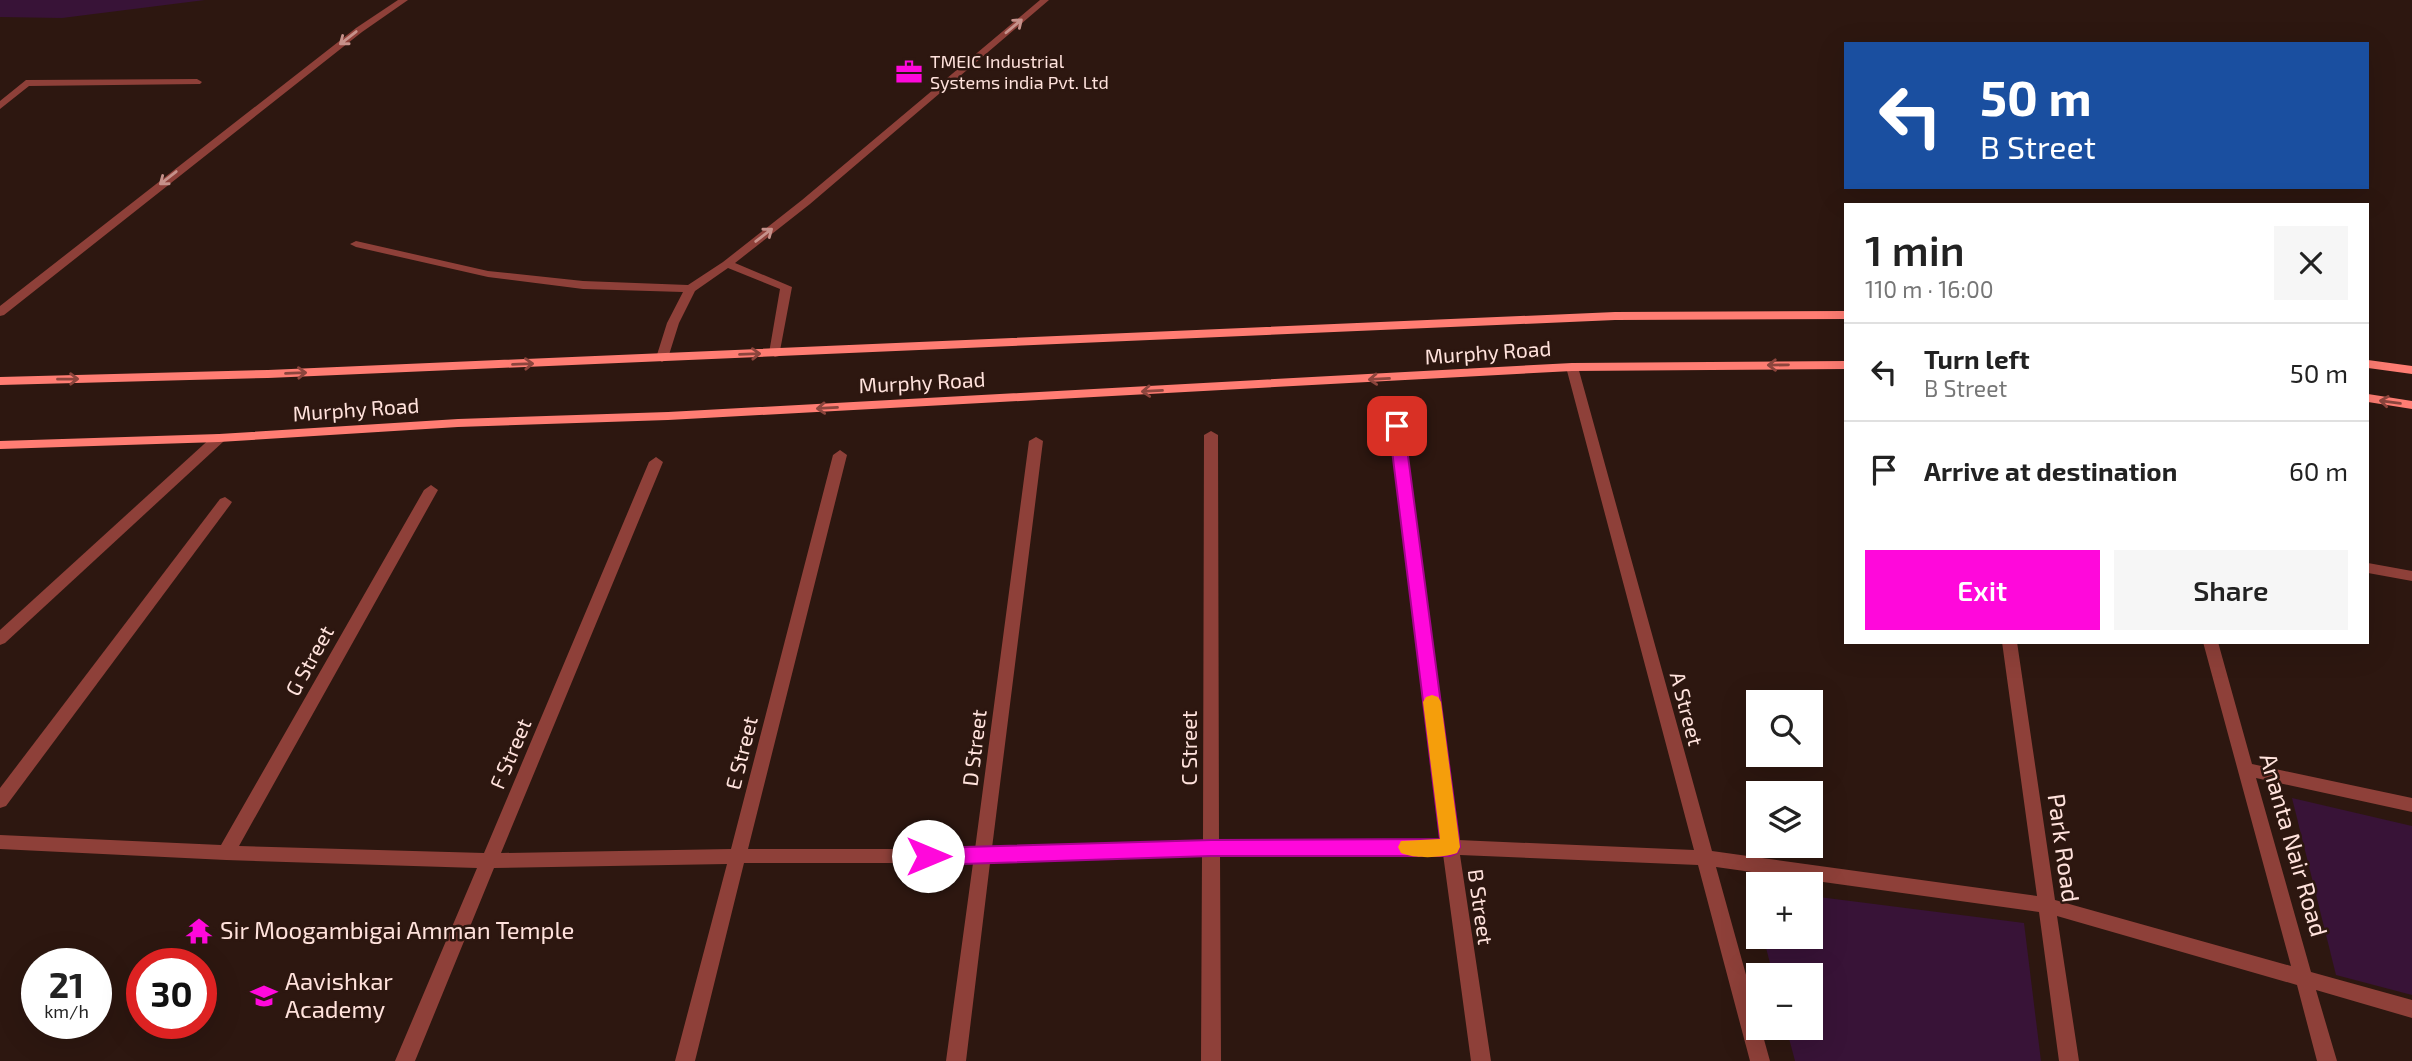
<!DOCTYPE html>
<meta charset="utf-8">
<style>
body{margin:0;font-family:"Exo 2",sans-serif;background:#f6f6f6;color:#222;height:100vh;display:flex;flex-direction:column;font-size:26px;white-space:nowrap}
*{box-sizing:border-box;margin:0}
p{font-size:23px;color:#767676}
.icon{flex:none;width:38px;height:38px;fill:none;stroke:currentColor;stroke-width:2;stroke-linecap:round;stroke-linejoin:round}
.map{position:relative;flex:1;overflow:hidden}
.sheet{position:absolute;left:1844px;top:203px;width:525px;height:441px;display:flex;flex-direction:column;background:#fff;border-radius:0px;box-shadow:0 7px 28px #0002}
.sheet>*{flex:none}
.top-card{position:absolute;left:1844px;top:42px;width:525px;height:147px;border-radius:0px;box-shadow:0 7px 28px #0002;background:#1a4fa0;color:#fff;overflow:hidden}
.fabs{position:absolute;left:1746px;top:690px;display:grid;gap:14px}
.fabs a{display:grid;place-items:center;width:77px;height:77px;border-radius:0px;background:#fff;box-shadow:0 7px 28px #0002;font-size:35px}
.speed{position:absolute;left:21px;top:948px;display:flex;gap:14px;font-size:35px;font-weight:700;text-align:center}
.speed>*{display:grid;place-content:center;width:91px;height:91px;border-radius:50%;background:#fff;box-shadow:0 7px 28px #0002;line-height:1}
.speed small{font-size:18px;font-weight:400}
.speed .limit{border:10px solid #d22;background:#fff;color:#111}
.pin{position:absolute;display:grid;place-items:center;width:60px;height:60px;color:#fff;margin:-30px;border-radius:14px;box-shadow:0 4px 10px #0006}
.me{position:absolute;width:77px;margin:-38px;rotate:90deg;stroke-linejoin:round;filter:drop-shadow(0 0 5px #0008)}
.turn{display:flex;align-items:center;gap:24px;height:147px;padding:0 21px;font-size:32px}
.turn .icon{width:91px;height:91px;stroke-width:2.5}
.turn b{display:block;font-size:49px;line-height:60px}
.round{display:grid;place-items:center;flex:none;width:74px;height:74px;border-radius:0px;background:#f6f6f6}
.head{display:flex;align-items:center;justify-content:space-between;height:119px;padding:0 21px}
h1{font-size:42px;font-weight:600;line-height:52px}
.action{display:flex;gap:14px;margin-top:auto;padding:14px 21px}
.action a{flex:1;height:80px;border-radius:0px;background:#ff08db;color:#fff;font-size:28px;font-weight:600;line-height:80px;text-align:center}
.action a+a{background:#f6f6f6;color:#222}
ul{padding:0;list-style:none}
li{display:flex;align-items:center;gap:21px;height:98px;padding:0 21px;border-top:2px solid #e0e0e0}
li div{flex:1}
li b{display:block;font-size:26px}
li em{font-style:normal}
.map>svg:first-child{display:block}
.green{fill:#381337}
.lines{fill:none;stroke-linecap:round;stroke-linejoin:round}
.service{fill:#8e4039;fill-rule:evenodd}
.minor{fill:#8e4039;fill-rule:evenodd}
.secondary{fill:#ff7d73;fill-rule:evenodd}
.oneway{stroke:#c6918a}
.oneway2{stroke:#8c453d}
.route{fill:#ff08db;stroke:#a6058e;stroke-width:2}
.slow{fill:#f59e0b}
.labels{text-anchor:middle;stroke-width:5;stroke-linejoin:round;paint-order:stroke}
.far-poi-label{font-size:18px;fill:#ffe2dc;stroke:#2d1710;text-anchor:start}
.street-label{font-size:21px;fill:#ffe2dc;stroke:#2d1710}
.near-street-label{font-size:24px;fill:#ffe2dc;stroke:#2d1710}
.near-poi-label{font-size:24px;fill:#ffe2dc;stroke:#2d1710;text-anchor:start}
</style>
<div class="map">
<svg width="2412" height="1061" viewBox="0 0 2412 1061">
<rect width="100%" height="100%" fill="#2d1710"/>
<!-- green -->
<g class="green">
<path d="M0,0h205l-143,18 -62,-1z"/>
<path d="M2292,798l120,28v169l-76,-20z"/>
<path d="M1811,896l213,27 17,138h-246l-9,-34h25v-52h-38l-10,-39h48z"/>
</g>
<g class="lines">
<!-- service -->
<g class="service">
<path d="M398,0h10l-46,32 -358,283 -4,1v-10l356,-278z"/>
<path d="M1040,0h9l-239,204 -75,59 57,24 -13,69 -4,1 -6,-4 11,-64 -52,-21 -33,23 -16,32 -11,35 -6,4 -6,-4 11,-35 16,-31 -100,-3 -95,-12 -132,-30 -6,-3 6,-3 132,30 95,10 105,4 35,-23 79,-62z"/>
</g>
<!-- minor -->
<g class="minor">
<path d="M197,79l5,3 -2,2 -171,2 -29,23v-8l26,-21z"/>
<path d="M1572,363l6,4 134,484 325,45 -35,-254h15l38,258 236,66 -88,-324h15l34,122 160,34v14l-156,-34 55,194 101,28v18l-96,-28 21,71h-20l-20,-76 -240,-69 22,145h-20l-20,-149 -323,-45 54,194h-20l-52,-196 -238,-10 31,206h-20l-28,-207 -223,1 1,206h-20l1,-205 -212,7 -24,198h-20l27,-198h-229l-49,198h-20l52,-197 -233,4 -79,193h-20l82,-193 -251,-8 -226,-11v-14l221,10 203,-355 7,-5 7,5 -199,356 245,7 165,-391 7,-5 7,5 -162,391 230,-4 102,-394 7,-5 7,5 -99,394h227l54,-408 7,-4 7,4 -51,407 211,-7 1,-406 7,-4 7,4 1,406 222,-1 -51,-414 7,-4 7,4 54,414 236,10 -128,-483z"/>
<path d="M219,434l7,4 -2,3 -219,202 -5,2v-15l214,-195z"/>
<path d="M225,497l7,5 -2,3 -224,301 -6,2v-20l220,-289z"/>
<path d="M2368,563l44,8v10l-44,-8z"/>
</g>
<!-- secondary -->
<g class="secondary">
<path d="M1846,311v8l-231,1 -1347,58 -268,7v-8l268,-7 1347,-58z"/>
<path d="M2368,360l44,6v8l-44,-6z"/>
<path d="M1846,361v8l-274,2 -904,49 -210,7 -239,15 -219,7v-8l219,-7 239,-15 210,-7 904,-49z"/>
<path d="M2368,394l44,7v8l-44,-7z"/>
</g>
</g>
<!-- one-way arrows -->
<defs><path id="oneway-shaft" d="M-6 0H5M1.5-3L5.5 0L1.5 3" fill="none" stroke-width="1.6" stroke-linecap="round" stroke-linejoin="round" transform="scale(1.75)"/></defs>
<g class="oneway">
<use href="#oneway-shaft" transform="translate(1014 26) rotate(-40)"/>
<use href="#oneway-shaft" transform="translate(348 38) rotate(142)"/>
<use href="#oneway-shaft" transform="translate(168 178) rotate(142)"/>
<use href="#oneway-shaft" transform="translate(764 235) rotate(-38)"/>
</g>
<g class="oneway2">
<use href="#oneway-shaft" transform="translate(750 354) rotate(-2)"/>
<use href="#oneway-shaft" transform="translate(523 364) rotate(-2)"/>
<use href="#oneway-shaft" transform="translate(1778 365) rotate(179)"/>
<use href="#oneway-shaft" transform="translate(296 373) rotate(-2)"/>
<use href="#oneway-shaft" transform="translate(68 379) rotate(-1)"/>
<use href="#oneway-shaft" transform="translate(1379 379) rotate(177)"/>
<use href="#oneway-shaft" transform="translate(1152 391) rotate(177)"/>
<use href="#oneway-shaft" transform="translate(2390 402) rotate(-172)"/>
<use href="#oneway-shaft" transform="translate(827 408) rotate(177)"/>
</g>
<!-- route -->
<path class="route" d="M1397,421l7,5 56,421 -3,6 -7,3h-239l-283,9 -7,-3 -3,-6 3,-6 7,-2 283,-8 229,-1 -51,-413z"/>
<!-- slow -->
<path class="slow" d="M1432,695l6,2 3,5 19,145 -3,6c-14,5 -42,6 -56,0l-3,-6 3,-6 39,-2 -17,-137 3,-5z"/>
<!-- icons -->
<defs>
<g id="office-bare" transform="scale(2.1)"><path d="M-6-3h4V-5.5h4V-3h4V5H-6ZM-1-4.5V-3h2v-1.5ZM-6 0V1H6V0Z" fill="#ff08db" stroke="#2d1710" stroke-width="2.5" paint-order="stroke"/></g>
<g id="temple-bare" transform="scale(2.1)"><path d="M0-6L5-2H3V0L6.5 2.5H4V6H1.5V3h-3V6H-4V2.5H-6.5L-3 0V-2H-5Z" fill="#ff08db" stroke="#2d1710" stroke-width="2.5" paint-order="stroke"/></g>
<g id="university-bare" transform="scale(2.1)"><path d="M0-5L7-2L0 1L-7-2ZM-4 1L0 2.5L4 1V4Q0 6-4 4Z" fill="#ff08db" stroke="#2d1710" stroke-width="2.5" paint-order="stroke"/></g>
</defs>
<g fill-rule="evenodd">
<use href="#office-bare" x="909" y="72"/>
<use href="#temple-bare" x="199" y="931"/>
<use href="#university-bare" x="264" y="996"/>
</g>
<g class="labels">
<!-- far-poi labels -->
<g class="far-poi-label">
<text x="930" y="68">TMEIC Industrial<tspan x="930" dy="21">Systems india Pvt. Ltd</tspan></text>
</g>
<!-- street labels -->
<g class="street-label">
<text transform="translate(1488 353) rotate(-4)" y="7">Murphy Road</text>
<text transform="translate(922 383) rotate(-3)" y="7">Murphy Road</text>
<text transform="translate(356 410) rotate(-4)" y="7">Murphy Road</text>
<text transform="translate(310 661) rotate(-61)" y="7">G Street</text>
<text transform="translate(1686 709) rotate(75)" y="7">A Street</text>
<text transform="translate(975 748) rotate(-83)" y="7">D Street</text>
<text transform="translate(1190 748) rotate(-90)" y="7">C Street</text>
<text transform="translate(742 753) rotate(-76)" y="7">E Street</text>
<text transform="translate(511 754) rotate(-67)" y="7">F Street</text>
<text transform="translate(1480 907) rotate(82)" y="7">B Street</text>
</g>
<!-- near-street labels -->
<g class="near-street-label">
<text transform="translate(2293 845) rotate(74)" y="8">Ananta Nair Road</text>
<text transform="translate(2063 848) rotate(82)" y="8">Park Road</text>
</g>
<!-- near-poi labels -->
<g class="near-poi-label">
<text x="220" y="939">Sir Moogambigai Amman Temple</text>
<text x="285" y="990">Aavishkar<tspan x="285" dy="28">Academy</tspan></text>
</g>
</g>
</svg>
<div class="fabs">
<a><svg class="icon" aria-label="search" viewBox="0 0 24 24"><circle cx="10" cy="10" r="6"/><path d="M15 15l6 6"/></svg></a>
<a><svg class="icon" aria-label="layers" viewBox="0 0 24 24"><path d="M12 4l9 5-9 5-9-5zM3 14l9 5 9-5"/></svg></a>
<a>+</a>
<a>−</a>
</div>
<div class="speed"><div>21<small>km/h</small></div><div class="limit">30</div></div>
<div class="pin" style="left:1397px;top:426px;background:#d93025"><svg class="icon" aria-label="arrive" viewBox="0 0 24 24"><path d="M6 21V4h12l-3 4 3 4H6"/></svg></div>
<svg class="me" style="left:928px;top:856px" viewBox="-20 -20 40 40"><circle r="19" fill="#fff"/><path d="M0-13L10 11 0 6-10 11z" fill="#ff08db"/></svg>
<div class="top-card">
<div class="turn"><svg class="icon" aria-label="left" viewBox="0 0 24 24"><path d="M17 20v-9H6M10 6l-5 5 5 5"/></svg><div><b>50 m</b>B Street</div></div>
</div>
<section class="sheet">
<div class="head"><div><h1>1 min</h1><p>110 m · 16:00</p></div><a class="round"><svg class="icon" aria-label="close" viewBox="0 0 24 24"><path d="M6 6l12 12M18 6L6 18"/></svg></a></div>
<ul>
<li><svg class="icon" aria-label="left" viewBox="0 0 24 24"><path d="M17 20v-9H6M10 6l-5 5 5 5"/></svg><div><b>Turn left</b><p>B Street</p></div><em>50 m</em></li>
<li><svg class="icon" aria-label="arrive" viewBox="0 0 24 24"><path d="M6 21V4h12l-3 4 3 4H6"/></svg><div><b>Arrive at destination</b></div><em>60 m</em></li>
</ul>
<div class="action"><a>Exit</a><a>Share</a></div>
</section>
</div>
